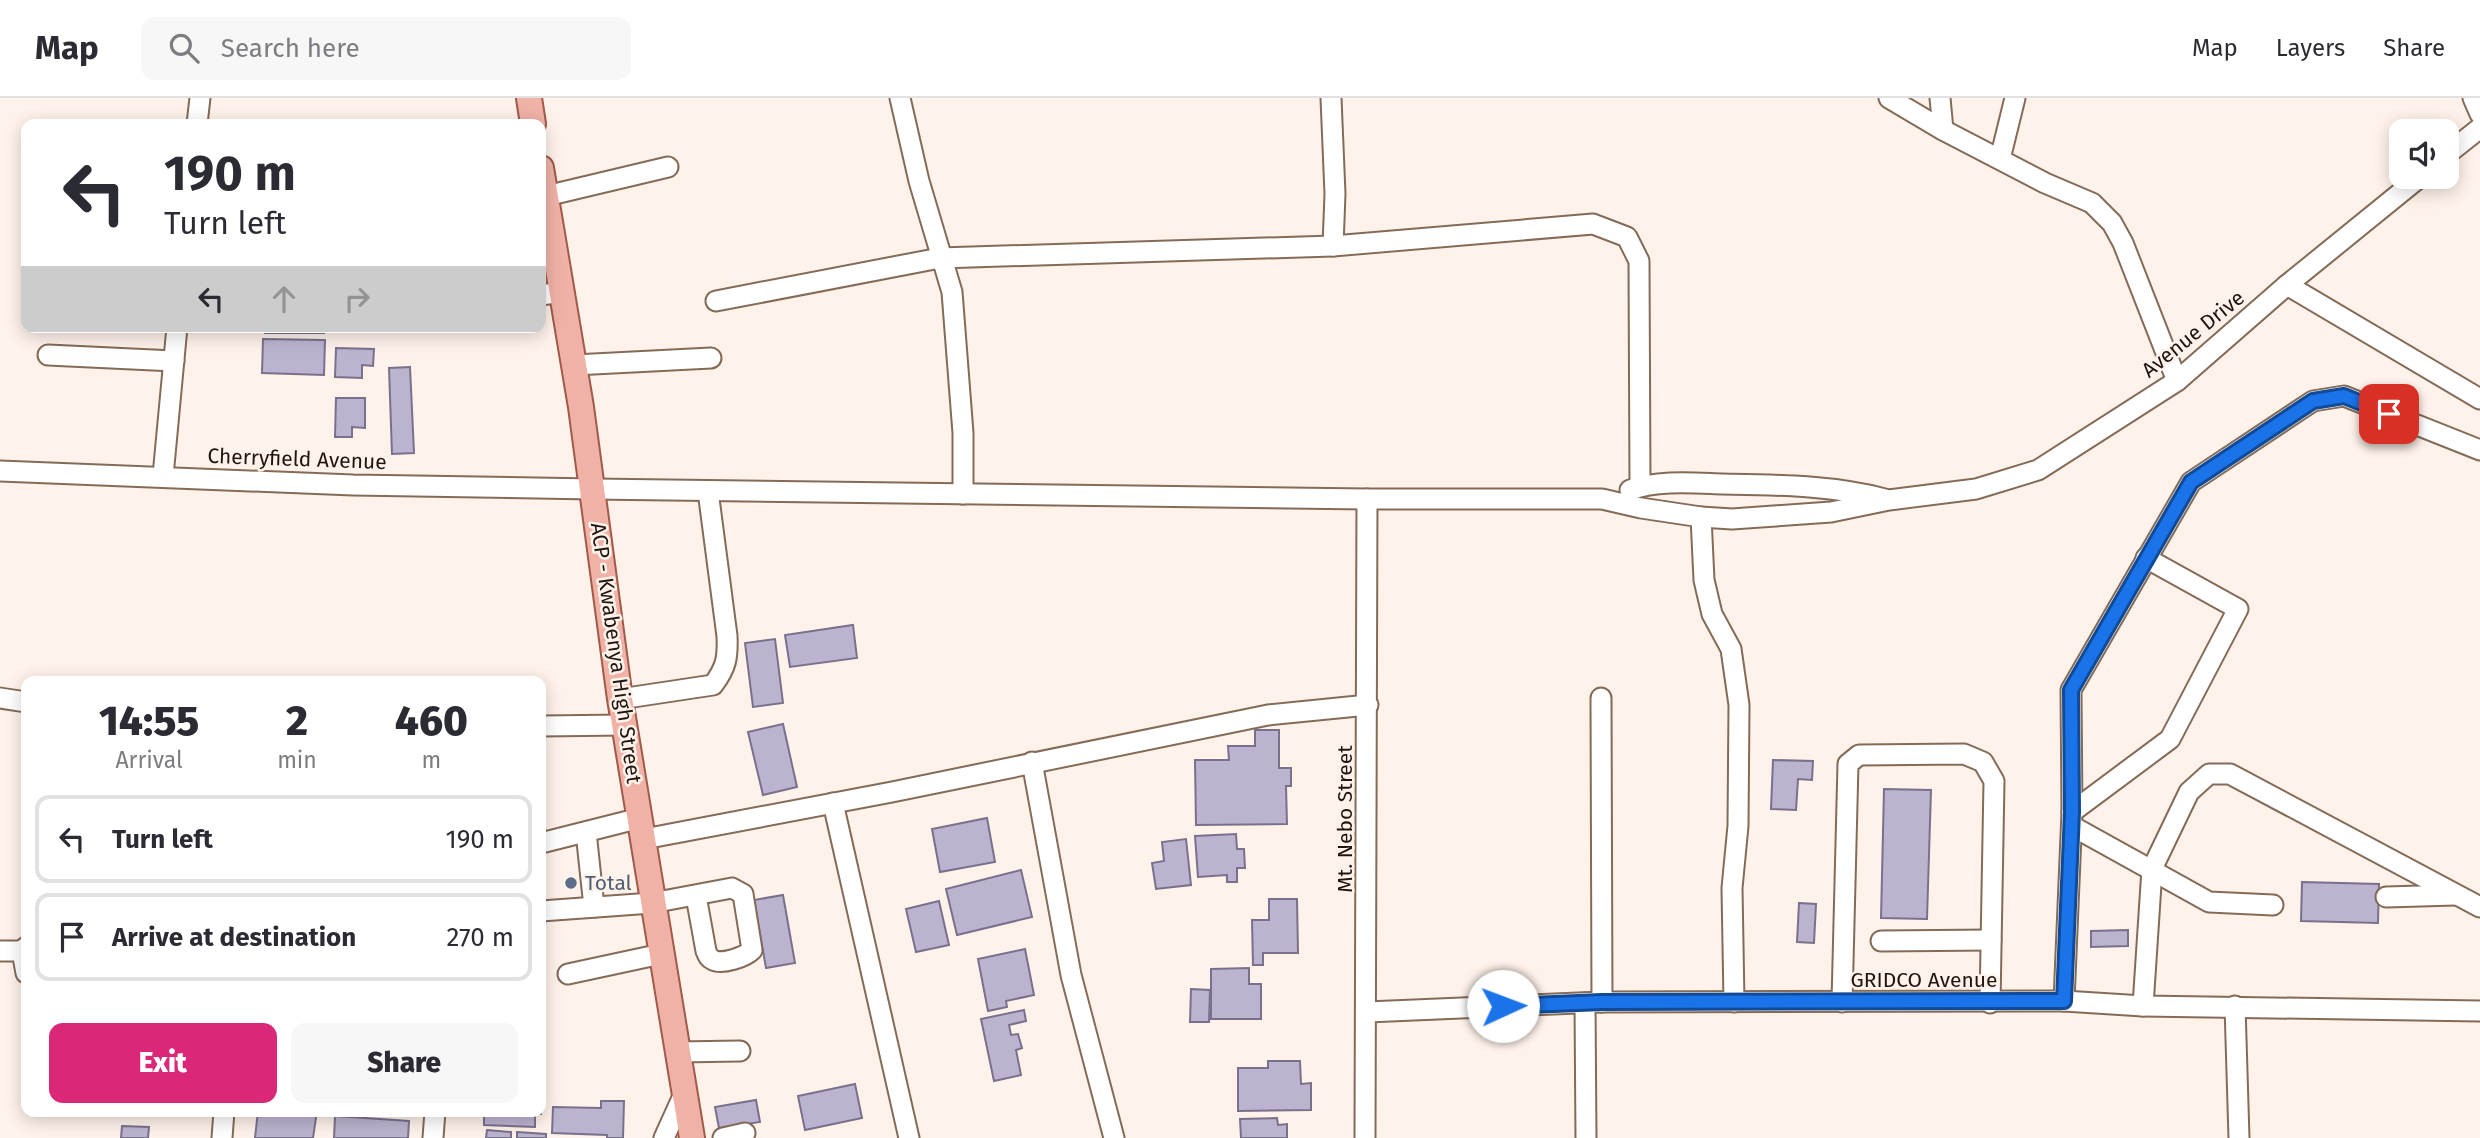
<!DOCTYPE html>
<style>
body{margin:0;font-family:"Fira Sans",sans-serif;background:#f7f7f7;color:#2b2b33;height:100vh;display:flex;flex-direction:column;font-size:26px;white-space:nowrap}
*{box-sizing:border-box;margin:0}
p{font-size:23px;color:#7c7c81}
.icon{flex:none;width:38px;height:38px;fill:none;stroke:currentColor;stroke-width:2;stroke-linecap:round;stroke-linejoin:round}
.map{position:relative;flex:1;overflow:hidden}
.sheet{position:absolute;left:21px;top:578px;width:525px;height:441px;display:flex;flex-direction:column;background:#fff;border-radius:14px;box-shadow:0 4px 18px #0003}
.sheet>*{flex:none}
.top-card{position:absolute;left:21px;top:21px;width:525px;height:214px;border-radius:14px;box-shadow:0 4px 18px #0003;background:#fff;color:#2b2b33;overflow:hidden}
.buttons{position:absolute;left:2389px;top:21px;display:grid;gap:14px}
.buttons a{display:grid;place-items:center;width:70px;height:70px;border-radius:14px;background:#fff;box-shadow:0 4px 18px #0003;font-size:35px}
.pin{position:absolute;display:grid;place-items:center;width:60px;height:60px;color:#fff;margin:-30px;border-radius:14px;box-shadow:0 4px 10px #0006}
.me{position:absolute;width:77px;margin:-38px;rotate:88deg;stroke-linejoin:round;filter:drop-shadow(0 0 5px #0008)}
.turn{display:flex;align-items:center;gap:24px;height:147px;padding:0 28px;font-size:32px}
.turn .icon{width:91px;height:91px;stroke-width:2.5}
.turn b{display:block;font-size:49px;line-height:60px}
.lanes{display:flex;align-items:center;height:66px;padding:0 28px;background:#0003;justify-content:center;gap:35px;direction:ltr}
.lanes .off{opacity:.35}
.eta{display:flex;justify-content:space-evenly;align-items:center;height:119px;text-align:center}
.eta b{font-size:42px;font-weight:800;line-height:49px}
.button{display:flex;gap:14px;margin-top:auto;padding:14px 28px}
.button a{flex:1;height:80px;border-radius:14px;background:#db2777;color:#fff;font-size:28px;font-weight:800;line-height:80px;text-align:center}
.button a+a{background:#f7f7f7;color:#2b2b33}
ul{padding:0;list-style:none}
li{display:flex;align-items:center;gap:21px;height:88px;margin:0 14px 10px;padding:0 14px;border:4px solid #e1e1e2;border-radius:14px}
li div{flex:1}
li b{display:block;font-size:26px}
li em{font-style:normal}
header{display:flex;align-items:center;gap:42px;box-sizing:border-box;height:98px;padding:0 35px;background:#fff;border-bottom:2px solid #e1e1e2}
header strong{font-size:33px}
nav{display:flex;gap:38px;margin-inline-start:auto;font-size:24px}
.search{width:490px;height:63px;background:#f7f7f7;display:flex;align-items:center;gap:18px;box-sizing:border-box;padding:0 24px;border-radius:14px;color:#7c7c81;font-size:26px}
.map>svg:first-child{display:block}
.building{fill:#bcb3d0;stroke:#79718c;stroke-width:2}
.lines{fill:none;stroke-linecap:round;stroke-linejoin:round}
.minor-casing{stroke:#846b58;stroke-width:23}
.major-casing{stroke:#a05a4a;stroke-width:28}
.minor{stroke:#fff;stroke-width:19}
.major{stroke:#f0b2a6;stroke-width:24}
.route-casing{stroke:#114b97;stroke-width:18}
.route{stroke:#1a73e8;stroke-width:12}
.service-dot{fill:#5c6f8a;stroke:#fef2ea;stroke-width:2.5}
.labels{text-anchor:middle;stroke-width:5;stroke-linejoin:round;paint-order:stroke}
.street-label{font-size:21px;fill:#1f150e;stroke:#fef2ea}
.service-label{font-size:21px;fill:#4e5e75;stroke:#fef2ea;text-anchor:start}
</style>
<header>
<strong>Map</strong>
<div class="search"><svg class="icon" aria-label="search" viewBox="0 0 24 24"><circle cx="10" cy="10" r="6"/><path d="M15 15l6 6"/></svg>Search here</div>
<nav><a>Map</a><a>Layers</a><a>Share</a></nav>
</header>
<div class="map">
<svg width="2480" height="1040" viewBox="0 0 2480 1040">
<rect width="100%" height="100%" fill="#fef2ea"/>
<!-- building -->
<g class="building">
<rect x="265" y="229" width="59" height="6"/>
<path d="M263,241l62,1 -1,35 -62,-2z"/>
<path d="M336,250l38,1 -1,17 -11,-1v13l-27,-1z"/>
<path d="M410,269l4,86 -22,1 -3,-86z"/>
<path d="M336,300h29v30l-13,-1v10h-17z"/>
<path d="M853,527l4,33 -67,9 -5,-32z"/>
<path d="M775,541l8,64 -30,4 -8,-64z"/>
<path d="M783,626l14,63 -34,8 -15,-63z"/>
<path d="M1255,632h24v38h12v18h-5l1,38 -91,1 -1,-65h34l-1,-14h27z"/>
<path d="M1773,662l40,1 -1,19 -14,-1 -2,31 -25,-1z"/>
<path d="M1884,691l47,1 -4,129 -46,-1z"/>
<path d="M987,720l8,44 -55,10 -8,-43z"/>
<path d="M1236,736l1,15h7l1,19h-8v14h-10v-7l-29,2 -3,-41z"/>
<path d="M1186,741l5,46 -35,4 -4,-26 12,-2 -2,-19z"/>
<path d="M1021,772l11,47 -75,18 -11,-46z"/>
<path d="M2302,784l77,2 -1,39 -77,-2z"/>
<path d="M783,797l12,68 -29,5 -12,-68z"/>
<path d="M1269,801h28l1,54h-35v12h-10l-1,-45h17z"/>
<path d="M939,803l10,44 -33,7 -10,-43z"/>
<path d="M1799,805l17,1 -2,39 -17,-1z"/>
<path d="M2128,832v16l-37,1v-16z"/>
<path d="M1025,851l9,46 -28,6 1,6 -19,4 -10,-52z"/>
<path d="M1249,870v16h12v35h-50v-50z"/>
<path d="M1191,891l19,1 -1,32h-19z"/>
<path d="M1024,912l2,11 -17,4 2,10 7,-1 4,14 -6,2 5,25 -27,6 -13,-62z"/>
<path d="M1268,963h32l1,23 10,-1v27l-73,1v-43h30z"/>
<path d="M541,979h1l-1,37h-6v13l-51,-2v-12h-6v-2h63z"/>
<path d="M855,986l7,34 -57,12 -7,-34z"/>
<path d="M756,1002l4,22 -41,6 -4,-21z"/>
<path d="M601,1003h23l-1,37h-16v-3l-55,-2 1,-26 48,1z"/>
<path d="M258,1013h59l-4,27h-58z"/>
<path d="M335,1018l74,5 -1,17h-74z"/>
<path d="M1277,1020l1,7 9,-1v14h-46l-1,-19z"/>
<path d="M122,1028l27,1 -1,11h-27z"/>
<path d="M487,1032l24,2v6h-25z"/>
<path d="M517,1034l29,2v4h-29z"/>
</g>
<g class="lines">
<!-- minor casing -->
<g class="minor-casing">
<g id="minor">
<path d="M900,0l19,83 33,111 11,141v61"/>
<path d="M1331,0l4,96 -2,52"/>
<path d="M1889,0l54,32 102,53 47,20 20,20 11,20 54,138"/>
<path d="M1940,0l3,32"/>
<path d="M2473,0l7,16"/>
<path d="M197,26l3,-26"/>
<path d="M2446,57l34,-27"/>
<path d="M2000,61l15,-61"/>
<path d="M546,98l122,-29"/>
<path d="M2287,187l193,114"/>
<path d="M541,197l21,-3"/>
<path d="M716,203l224,-43 393,-12 260,-22 34,13 12,24 1,225"/>
<path d="M48,257l126,6"/>
<path d="M574,267l137,-7"/>
<path d="M0,373l353,14 240,4 774,10h235l39,9 60,9 31,2 99,-7 58,-12 87,-11 62,-19 139,-89 110,-96 133,-108"/>
<path d="M163,378l14,-149"/>
<path d="M1630,392c28,-10 63,-7 92,-6 55,1 110,1 163,15"/>
<path d="M1701,419l3,63 8,34 19,35 8,56 -1,121 -6,62 2,114"/>
<path d="M0,600l26,4"/>
<path d="M1601,600l1,304"/>
<path d="M620,601l93,-14c13,-17 15,-27 14,-49l-19,-145"/>
<path d="M541,628l84,-1"/>
<path d="M1032,664l39,213 43,163"/>
<path d="M833,705l76,335"/>
<path d="M2072,714l98,-73 68,-130 -92,-51"/>
<path d="M2072,728l137,76 64,3"/>
<path d="M586,734l8,75"/>
<path d="M644,741l248,-47 376,-77 100,-10"/>
<path d="M541,745l99,-25"/>
<path d="M2386,799l69,-2"/>
<path d="M541,813l111,-8 80,-15 11,6 9,56c-7,7 -30,15 -39,10 -4,-2 -5,-4 -7,-9l-10,-55"/>
<path d="M1881,843l110,-1"/>
<path d="M0,853h22l4,-4"/>
<path d="M22,853l4,22"/>
<path d="M568,876l93,-20"/>
<path d="M2064,903l8,-189 -1,-122 120,-208 122,-81 31,-5 136,54"/>
<path d="M1842,904l6,-238 11,-9 105,-1 19,8 11,19 -4,222"/>
<path d="M1585,905l1,135"/>
<path d="M2143,908l9,-137 37,-77 20,-18h21l250,133"/>
<path d="M2235,908l4,132"/>
<path d="M1367,914l235,-10 462,-1 79,5 337,5"/>
<path d="M677,954l63,-1"/>
<path d="M222,1040l2,-27"/>
<path d="M433,1040l2,-27"/>
<path d="M664,1040l20,-44"/>
<path d="M723,1040l22,-5"/>
<path d="M1365,1040l2,-639"/>
</g>
</g>
<!-- major casing -->
<g class="major-casing">
<g id="major">
<path d="M529,0l4,26"/>
<path d="M541,70l40,239 39,292 72,439"/>
</g>
</g>
<!-- minor -->
<use href="#minor" class="minor"/>
<!-- major -->
<use href="#major" class="major"/>
</g>
<g class="lines">
<!-- route casing -->
<g class="route-casing">
<path id="route" d="M1503,908l99,-4 462,-1 8,-189 -1,-122 120,-208 122,-81 31,-5 45,18"/>
</g>
<!-- route -->
<use href="#route" class="route"/>
</g>
<!-- markers -->
<circle class="service-dot" cx="571" cy="785" r="7"/>
<g class="labels">
<!-- street labels -->
<g class="street-label">
<text transform="translate(2193 236) rotate(-39)" y="7">Avenue Drive</text>
<text transform="translate(297 361) rotate(2)" y="7">Cherryfield Avenue</text>
<text transform="translate(616 555) rotate(82)" y="7">ACP - Kwabenya High Street</text>
<text transform="translate(1345 721) rotate(-90)" y="7">Mt. Nebo Street</text>
<text x="1924" y="889">GRIDCO Avenue</text>
</g>
<!-- service labels -->
<g class="service-label">
<text x="585" y="792">Total</text>
</g>
</g>
</svg>
<div class="buttons">
<a><svg class="icon" aria-label="sound" viewBox="0 0 24 24"><path d="M4 9h4l5-4v14l-5-4H4zM17 9q2 3 0 6"/></svg></a>
</div>
<div class="pin" style="left:2389px;top:316px;background:#d93025"><svg class="icon" aria-label="arrive" viewBox="0 0 24 24"><path d="M6 21V4h12l-3 4 3 4H6"/></svg></div>
<svg class="me" style="left:1503px;top:908px" viewBox="-20 -20 40 40"><circle r="19" fill="#fff"/><path d="M0-13L10 11 0 6-10 11z" fill="#1a73e8"/></svg>
<div class="top-card">
<div class="turn"><svg class="icon" aria-label="left" viewBox="0 0 24 24"><path d="M17 20v-9H6M10 6l-5 5 5 5"/></svg><div><b>190 m</b>Turn left</div></div>
<div class="lanes"><svg class="icon" aria-label="left" viewBox="0 0 24 24"><path d="M17 20v-9H6M10 6l-5 5 5 5"/></svg><svg class="icon off" aria-label="ahead" viewBox="0 0 24 24"><path d="M12 20V5M6 11l6-6 6 6"/></svg><svg class="icon off" aria-label="right" viewBox="0 0 24 24"><path d="M7 20v-9h11M14 6l5 5-5 5"/></svg></div>
</div>
<section class="sheet">
<div class="eta">
<div><b>14:55</b><p>Arrival</p></div>
<div><b>2</b><p>min</p></div>
<div><b>460</b><p>m</p></div>
</div>
<ul>
<li><svg class="icon" aria-label="left" viewBox="0 0 24 24"><path d="M17 20v-9H6M10 6l-5 5 5 5"/></svg><div><b>Turn left</b></div><em>190 m</em></li>
<li><svg class="icon" aria-label="arrive" viewBox="0 0 24 24"><path d="M6 21V4h12l-3 4 3 4H6"/></svg><div><b>Arrive at destination</b></div><em>270 m</em></li>
</ul>
<div class="button"><a>Exit</a><a>Share</a></div>
</section>
</div>
